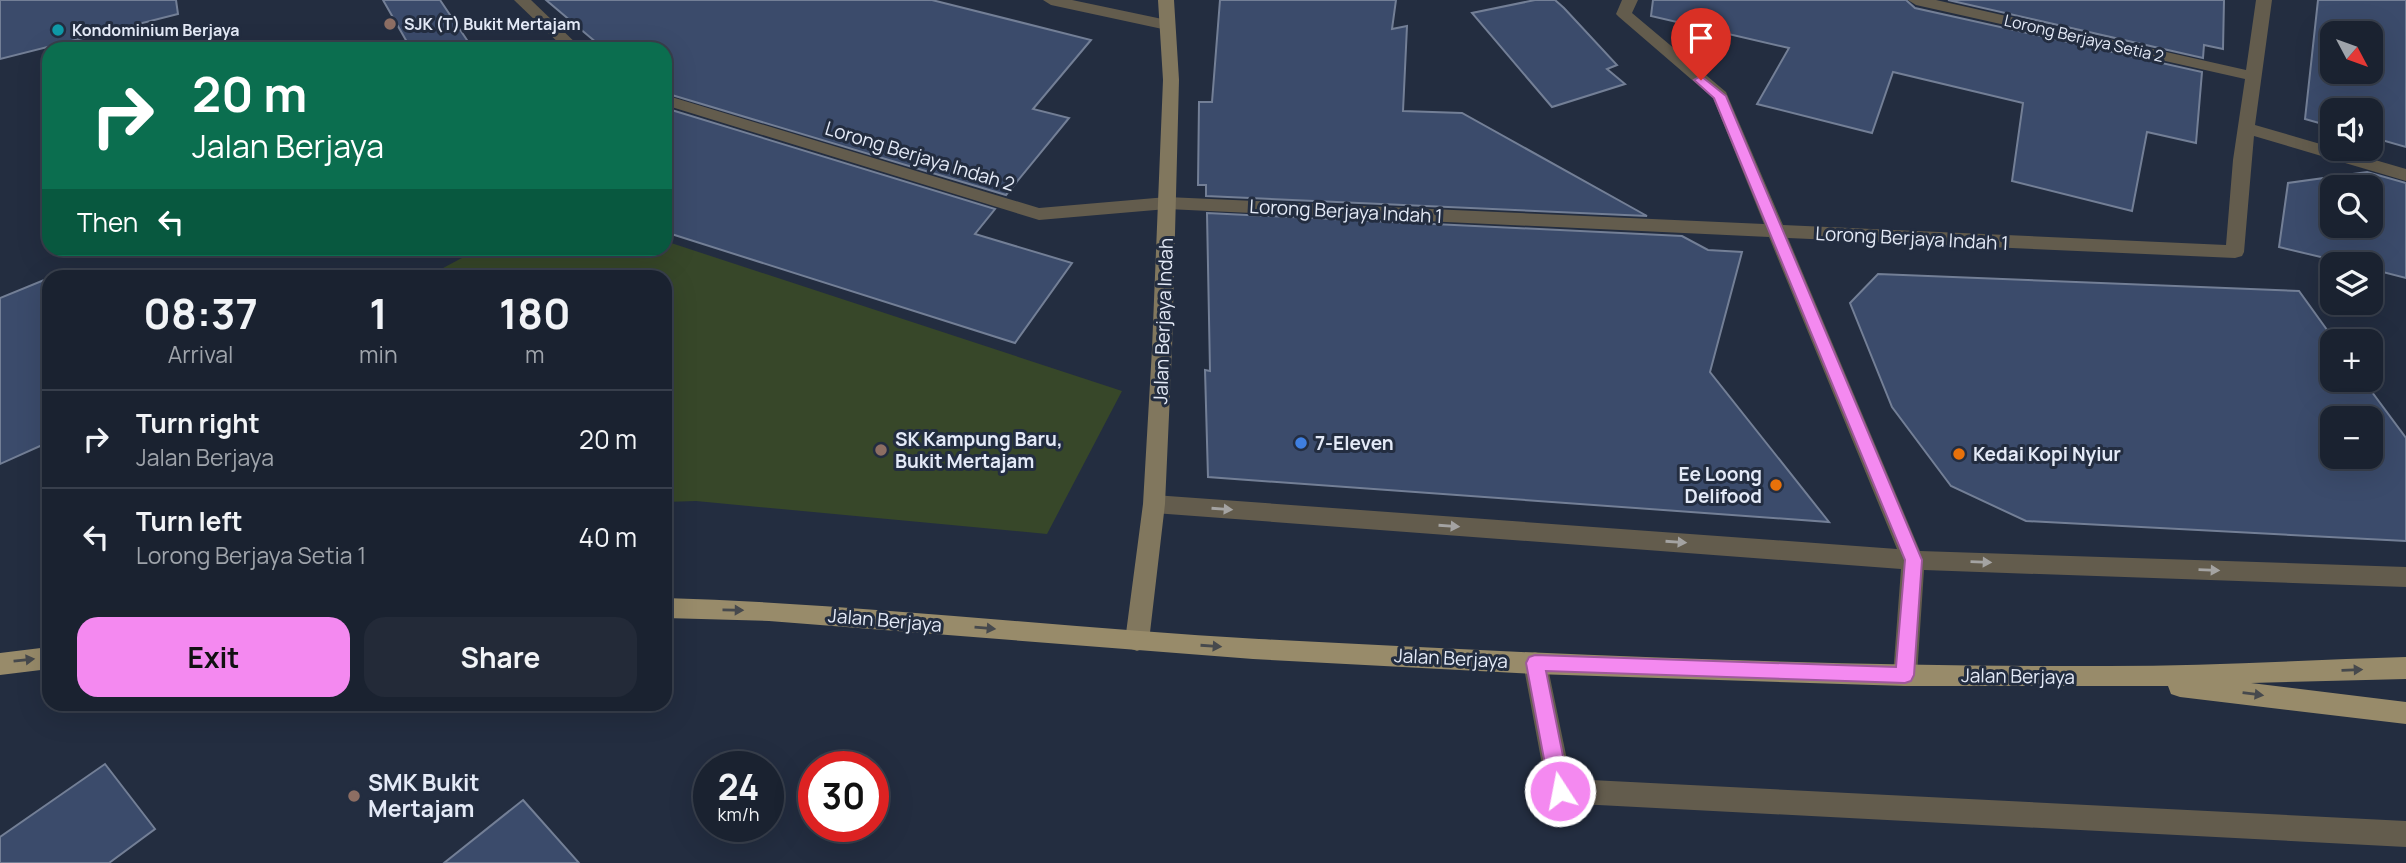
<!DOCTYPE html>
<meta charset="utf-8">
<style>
body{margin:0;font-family:Manrope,sans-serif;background:#232a38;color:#f1f3f6;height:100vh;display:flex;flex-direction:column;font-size:26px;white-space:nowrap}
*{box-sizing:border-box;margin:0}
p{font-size:23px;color:#9fa4ab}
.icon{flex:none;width:38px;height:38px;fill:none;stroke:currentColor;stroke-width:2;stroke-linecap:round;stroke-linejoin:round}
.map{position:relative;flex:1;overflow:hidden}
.panel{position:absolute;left:42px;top:270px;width:630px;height:441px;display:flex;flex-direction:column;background:#1a2230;border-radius:21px;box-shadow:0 7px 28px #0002,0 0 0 2px #383f4c}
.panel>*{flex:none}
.top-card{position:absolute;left:42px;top:42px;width:630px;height:214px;border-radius:21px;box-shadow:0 7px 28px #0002,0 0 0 2px #383f4c;background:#0b6e4f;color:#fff;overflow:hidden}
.needle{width:46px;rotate:131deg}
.tools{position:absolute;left:2320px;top:21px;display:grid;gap:14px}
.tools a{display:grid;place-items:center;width:63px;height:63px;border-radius:14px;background:#1a2230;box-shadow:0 7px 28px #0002,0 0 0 2px #383f4c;font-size:35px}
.speed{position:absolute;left:693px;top:751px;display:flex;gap:14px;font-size:35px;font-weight:700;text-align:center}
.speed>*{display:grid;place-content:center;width:91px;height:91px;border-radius:50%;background:#1a2230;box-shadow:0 7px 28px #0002,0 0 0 2px #383f4c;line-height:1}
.speed small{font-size:18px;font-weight:400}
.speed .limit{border:10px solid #d22;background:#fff;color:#111}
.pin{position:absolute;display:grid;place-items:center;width:60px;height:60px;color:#fff;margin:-72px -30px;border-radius:50% 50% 50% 0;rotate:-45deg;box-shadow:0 0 7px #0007}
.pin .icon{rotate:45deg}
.me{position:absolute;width:77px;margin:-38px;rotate:349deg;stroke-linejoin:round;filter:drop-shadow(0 0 5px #0008)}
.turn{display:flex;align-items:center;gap:24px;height:147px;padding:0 35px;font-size:32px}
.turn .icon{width:91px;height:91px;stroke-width:2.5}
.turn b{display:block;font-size:49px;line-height:60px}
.then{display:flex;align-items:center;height:66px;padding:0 35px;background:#0003;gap:14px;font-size:26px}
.eta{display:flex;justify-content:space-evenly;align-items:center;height:119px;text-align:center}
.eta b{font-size:42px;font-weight:700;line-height:49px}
.primary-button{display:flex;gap:14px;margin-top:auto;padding:14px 35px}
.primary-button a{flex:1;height:80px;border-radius:21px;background:#f489f0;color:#111;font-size:28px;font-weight:700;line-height:80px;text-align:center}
.primary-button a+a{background:#232a38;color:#f1f3f6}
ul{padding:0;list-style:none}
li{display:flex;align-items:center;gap:21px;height:98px;padding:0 35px;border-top:2px solid #383f4c}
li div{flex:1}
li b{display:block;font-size:26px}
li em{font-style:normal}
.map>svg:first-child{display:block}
.green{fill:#374729}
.building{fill:#3b4b6b;stroke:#737f96;stroke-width:2;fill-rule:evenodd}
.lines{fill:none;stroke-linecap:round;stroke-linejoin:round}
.street{fill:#635c4d;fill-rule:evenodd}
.secondary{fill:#81775e;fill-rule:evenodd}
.primary{fill:#988b6a;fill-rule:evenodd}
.oneway{fill:#a4a3a2}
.oneway2{fill:#46494d}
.route{fill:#f489f0;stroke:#9f599c;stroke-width:2}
.education-dot{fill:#8d6e63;stroke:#232d40;stroke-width:2.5}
.culture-dot{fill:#0f9aa8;stroke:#232d40;stroke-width:2.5}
.shop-dot{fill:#3f7fe0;stroke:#232d40;stroke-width:2.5}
.food-dot{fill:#e8710a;stroke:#232d40;stroke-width:2.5}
.labels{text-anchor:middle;stroke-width:6;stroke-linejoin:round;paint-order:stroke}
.far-poi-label{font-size:16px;font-weight:bold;fill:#e4eaf7;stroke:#232d40;text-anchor:start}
.far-street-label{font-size:16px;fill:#e4eaf7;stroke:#232d40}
.street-label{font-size:19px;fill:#e4eaf7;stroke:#232d40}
.poi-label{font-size:19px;font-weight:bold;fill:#e4eaf7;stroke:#232d40;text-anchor:start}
.near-poi-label{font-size:23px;font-weight:bold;fill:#e4eaf7;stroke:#232d40;text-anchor:start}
</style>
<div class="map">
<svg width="2406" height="863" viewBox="0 0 2406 863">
<rect width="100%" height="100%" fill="#232d40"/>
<!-- green -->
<path class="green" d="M665,241l457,150 -75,143 -351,-33 -31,1v-226h-237l47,-25 -1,-2 191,-1z"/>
<!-- building -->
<g class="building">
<path d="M0,0h176l2,14 -178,45z"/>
<path d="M383,0h57l33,49h-62z"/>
<path d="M546,0h386l159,40 -58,69 36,9 -63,77 -341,-102v-44h-61z"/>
<path d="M1220,0h176l-4,29 15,-3 -4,85 59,2 185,103 -441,-20v-11h-8l1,-83h13z"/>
<path d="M1535,0h20l9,8 53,57 -10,4 18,15 -73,23 -80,-94z"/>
<path d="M1653,0h253l9,8 287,64 -6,71 -49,-11 -15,79 -120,-30 11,-78 -130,-31 -21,61 -115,-29 32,-56 -138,-32z"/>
<path d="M1948,0h276l-1,49 -19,-4 -1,13z"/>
<path d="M2318,0h88v147l-35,-10v-27h-38v17l-28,-8zM2333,33h38v39h-38z"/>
<path d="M665,108l330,101 -20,25 97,29 -57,80 -350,-111z"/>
<path d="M2367,172l39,11v95l-35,-9v-5h-21l-71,-17 9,-64zM2333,187h38v39h-38z"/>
<path d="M1207,213l475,23 26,14 34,2 -32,120 119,150 -621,-45 -3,-107 5,1z"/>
<path d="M1878,274l421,17 36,50h-2v39h30l43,58v103l-380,-20 -75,-35 -59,-79 -42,-104zM2333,418h38v39h-38z"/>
<path d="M49,278v164l-49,22v-166z"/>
<path d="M105,764l50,65 -46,34h-109v-26z"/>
<path d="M523,800l56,63h-135z"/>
</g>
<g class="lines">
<!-- street -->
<g class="street">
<path d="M514,0h17l51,49h-17z"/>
<path d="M1043,0h29l95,20 8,5 -8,5 -116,-25z"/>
<path d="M1622,0h16l-6,13 94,79 57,133 443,20 7,-85 12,-81 -329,-74 -8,-5h28l310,70 10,-70h16l-17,125 151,44v12l-152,-45 -10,116 -2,4 -7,2 -447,-20 132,313 486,16v20l-482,-17 -7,105 -3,8 -9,3 -9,-3 -3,-8 8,-106 -747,-56 -8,-3 -3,-6 3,-6 8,-3 743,54 -128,-312 -602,-28 -128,11 -374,-115v-10l374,113 128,-11 597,27 -51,-126 -94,-81 -3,-3z"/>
<path d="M1535,652l9,3 3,8 24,116 835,42v26l-846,-44 -9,-3 -4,-9 -24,-128 3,-8z"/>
</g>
<!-- secondary -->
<path class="secondary" d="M1158,0h16l5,80 -7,269 -7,155 -16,137 -4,7 -8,3 -8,-3 -4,-7 18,-137 9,-155 11,-269z"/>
<!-- primary -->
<g class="primary">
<path d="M665,598c199,6 396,30 594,41 283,15 566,28 849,27 99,0 199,-6 298,-9v22l-155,4 155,19v22l-226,-27 -9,-3 -3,-8h-263l-370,-12 -282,-15 -484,-38 -104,-3z"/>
<path d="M49,647v22l-49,6v-22z"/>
</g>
</g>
<!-- one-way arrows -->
<defs><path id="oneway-solid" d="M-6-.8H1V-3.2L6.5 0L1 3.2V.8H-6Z" transform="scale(1.75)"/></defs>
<g class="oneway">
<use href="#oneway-solid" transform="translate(1222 509) rotate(4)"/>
<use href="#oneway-solid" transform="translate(1449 526) rotate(4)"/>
<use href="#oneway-solid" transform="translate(1676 542) rotate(4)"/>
<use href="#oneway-solid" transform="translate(1981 562) rotate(2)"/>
<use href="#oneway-solid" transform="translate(2209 570) rotate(2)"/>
</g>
<g class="oneway2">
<use href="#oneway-solid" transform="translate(733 610) rotate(1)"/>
<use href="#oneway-solid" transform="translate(985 628) rotate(5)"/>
<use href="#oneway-solid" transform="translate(1211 646) rotate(4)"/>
<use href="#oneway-solid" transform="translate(24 660) rotate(-6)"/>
<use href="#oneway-solid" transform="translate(2352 670) rotate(-2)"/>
<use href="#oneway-solid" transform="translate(2253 694) rotate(7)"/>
</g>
<!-- route -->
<path class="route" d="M1701,76l25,20 196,464 -8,115 -3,6 -6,2 -359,-12 24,120 -3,6 -7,3 -7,-3 -3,-6 -24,-128 3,-6 6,-2 361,12 9,-107 -191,-462 -20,-18z"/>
<!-- markers -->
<g class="education-dot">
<circle cx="390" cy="24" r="7"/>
<circle cx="881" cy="450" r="7"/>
<circle cx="354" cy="796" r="7"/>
</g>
<circle class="culture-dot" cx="58" cy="30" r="7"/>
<circle class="shop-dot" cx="1301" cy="443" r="7"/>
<g class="food-dot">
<circle cx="1959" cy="454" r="7"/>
<circle cx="1776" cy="485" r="7"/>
</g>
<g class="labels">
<!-- far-poi labels -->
<g class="far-poi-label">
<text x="404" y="30">SJK (T) Bukit Mertajam</text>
<text x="72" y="36">Kondominium Berjaya</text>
</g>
<!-- far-street labels -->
<g class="far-street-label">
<text transform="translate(2084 38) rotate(13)" y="6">Lorong Berjaya Setia 2</text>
</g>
<!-- street labels -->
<g class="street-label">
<text transform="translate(920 156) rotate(17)" y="7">Lorong Berjaya Indah 2</text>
<text transform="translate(1346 211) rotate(3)" y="7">Lorong Berjaya Indah 1</text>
<text transform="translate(1912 238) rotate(3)" y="7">Lorong Berjaya Indah 1</text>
<text transform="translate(1163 321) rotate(-88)" y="7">Jalan Berjaya Indah</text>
<text transform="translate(885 620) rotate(5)" y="7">Jalan Berjaya</text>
<text transform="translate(1451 658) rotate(3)" y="7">Jalan Berjaya</text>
<text transform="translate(2018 676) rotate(1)" y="7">Jalan Berjaya</text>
</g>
<!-- poi labels -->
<g class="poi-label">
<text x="895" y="446">SK Kampung Baru,<tspan x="895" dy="22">Bukit Mertajam</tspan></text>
<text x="1315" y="450">7-Eleven</text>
<text x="1973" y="461">Kedai Kopi Nyiur</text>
<text x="1762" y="481" text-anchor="end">Ee Loong<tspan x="1762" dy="22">Delifood</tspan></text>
</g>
<!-- near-poi labels -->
<g class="near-poi-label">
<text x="368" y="791">SMK Bukit<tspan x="368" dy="26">Mertajam</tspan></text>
</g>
</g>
</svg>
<div class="tools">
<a><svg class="needle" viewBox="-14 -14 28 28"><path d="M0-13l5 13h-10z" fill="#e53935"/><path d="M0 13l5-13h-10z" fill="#9fa4ab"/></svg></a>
<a><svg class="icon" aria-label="sound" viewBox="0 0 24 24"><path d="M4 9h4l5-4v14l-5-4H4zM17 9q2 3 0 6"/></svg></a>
<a><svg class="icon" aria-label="search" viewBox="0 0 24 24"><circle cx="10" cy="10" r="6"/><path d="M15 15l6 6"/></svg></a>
<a><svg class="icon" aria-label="layers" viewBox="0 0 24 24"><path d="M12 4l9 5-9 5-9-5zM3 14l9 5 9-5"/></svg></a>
<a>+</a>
<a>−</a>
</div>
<div class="speed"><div>24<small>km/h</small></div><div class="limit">30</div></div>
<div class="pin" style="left:1701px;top:80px;background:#d93025"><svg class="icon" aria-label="arrive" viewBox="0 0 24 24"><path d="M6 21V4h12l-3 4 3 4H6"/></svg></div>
<svg class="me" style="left:1560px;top:791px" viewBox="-20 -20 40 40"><circle r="17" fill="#f489f0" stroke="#fff" stroke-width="3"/><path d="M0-11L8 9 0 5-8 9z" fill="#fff"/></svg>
<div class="top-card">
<div class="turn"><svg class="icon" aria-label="right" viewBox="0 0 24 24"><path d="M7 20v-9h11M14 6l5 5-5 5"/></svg><div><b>20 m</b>Jalan Berjaya</div></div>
<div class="then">Then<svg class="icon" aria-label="left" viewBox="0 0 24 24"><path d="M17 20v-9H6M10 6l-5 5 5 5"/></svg></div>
</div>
<section class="panel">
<div class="eta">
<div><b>08:37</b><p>Arrival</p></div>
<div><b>1</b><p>min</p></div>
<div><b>180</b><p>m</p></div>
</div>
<ul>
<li><svg class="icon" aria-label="right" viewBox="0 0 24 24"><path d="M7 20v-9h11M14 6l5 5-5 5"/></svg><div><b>Turn right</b><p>Jalan Berjaya</p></div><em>20 m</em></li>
<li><svg class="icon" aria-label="left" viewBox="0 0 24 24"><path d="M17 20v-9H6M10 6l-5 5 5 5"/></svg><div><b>Turn left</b><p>Lorong Berjaya Setia 1</p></div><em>40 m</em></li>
</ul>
<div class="primary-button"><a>Exit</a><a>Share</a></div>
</section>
</div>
